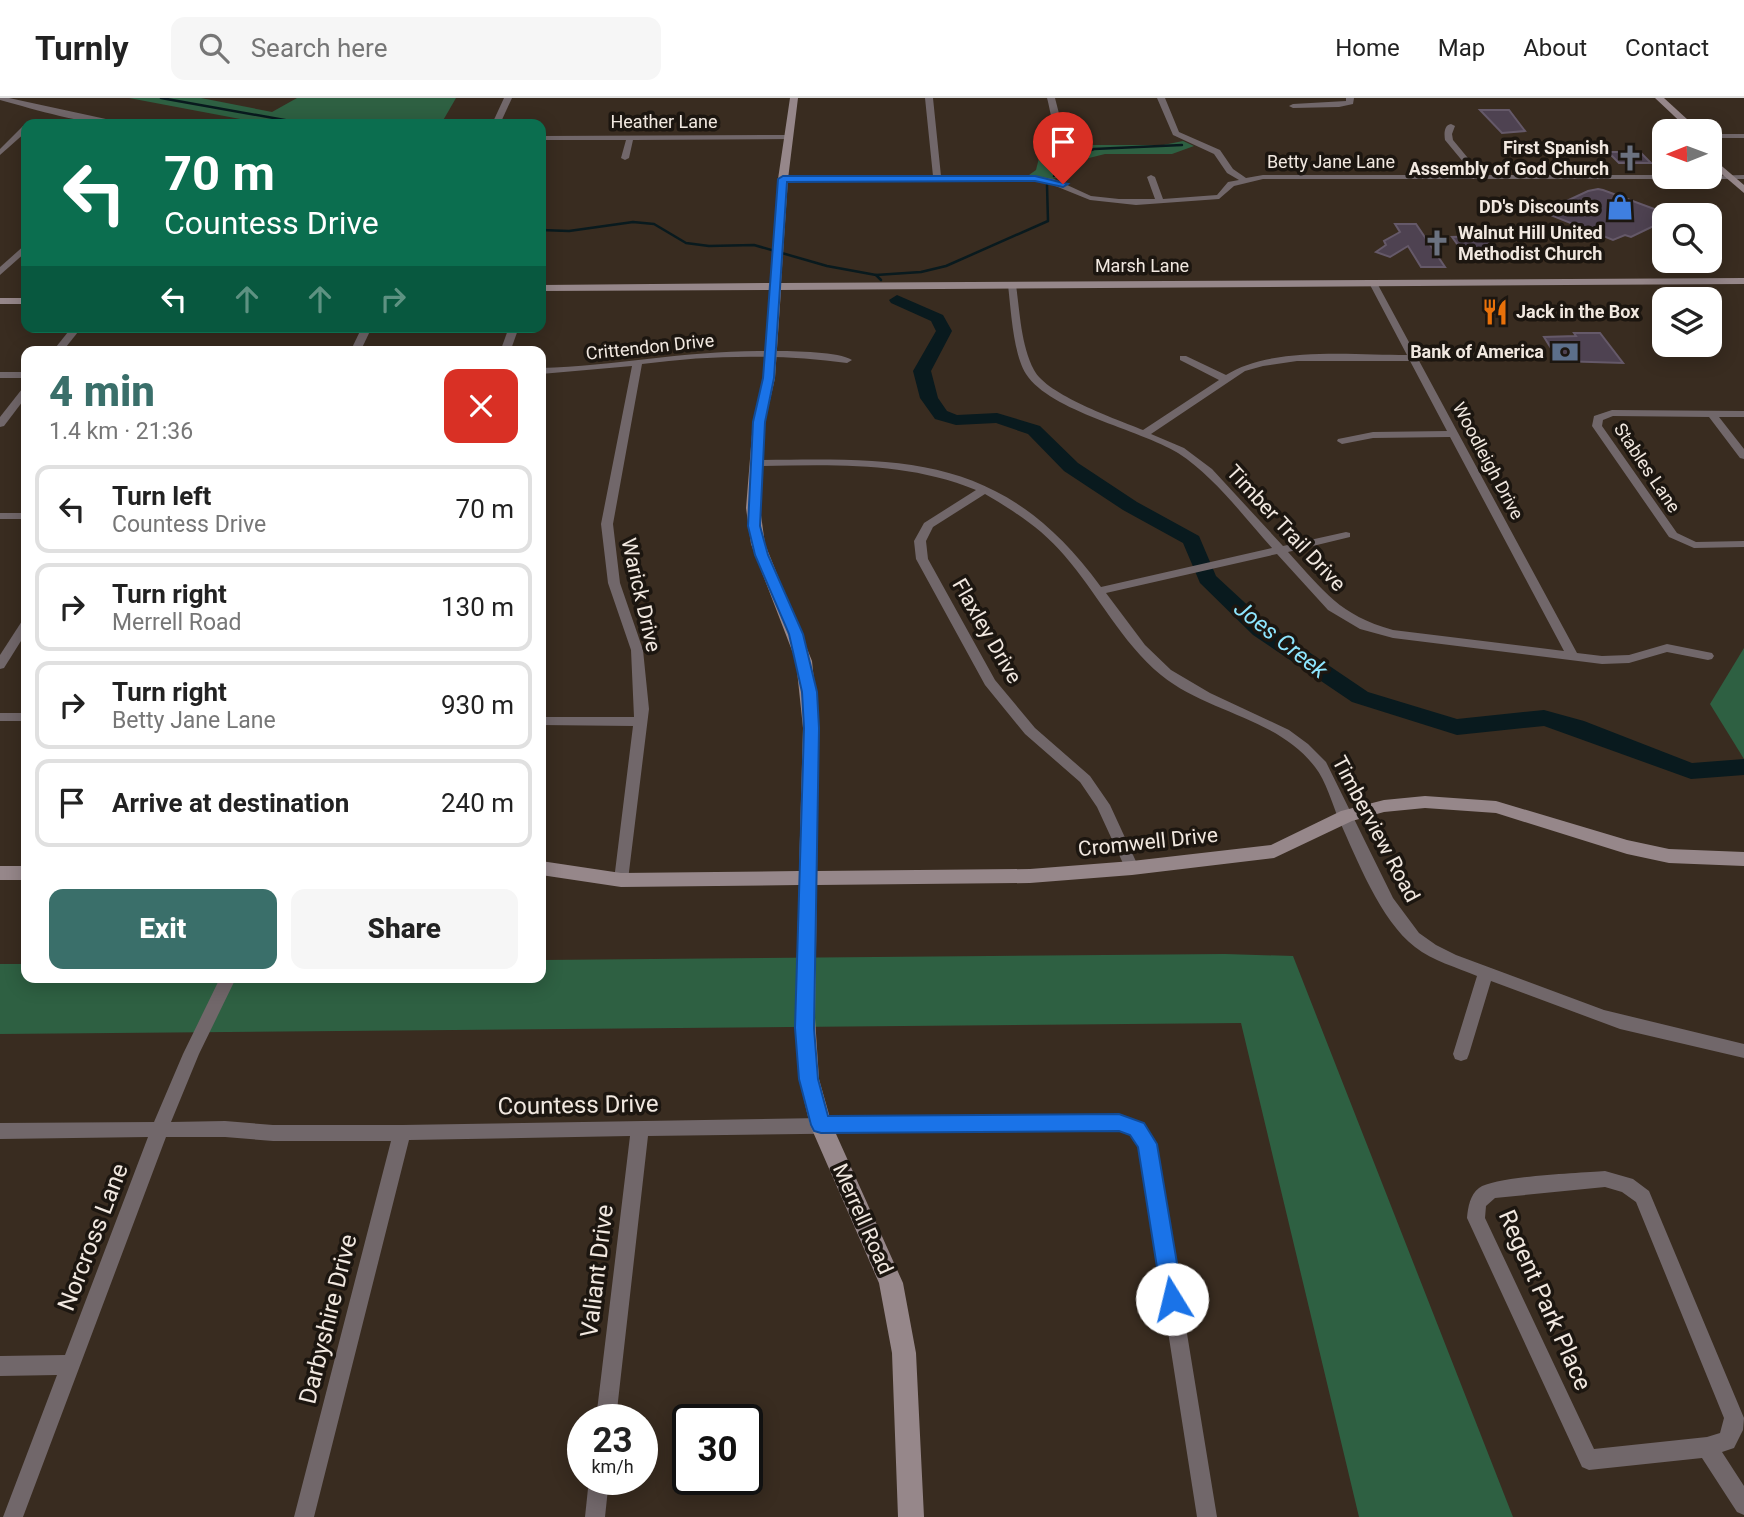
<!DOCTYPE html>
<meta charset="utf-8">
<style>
body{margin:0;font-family:Roboto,sans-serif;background:#f6f6f6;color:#222;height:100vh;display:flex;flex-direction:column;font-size:26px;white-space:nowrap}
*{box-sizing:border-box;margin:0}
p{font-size:23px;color:#767676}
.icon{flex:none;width:38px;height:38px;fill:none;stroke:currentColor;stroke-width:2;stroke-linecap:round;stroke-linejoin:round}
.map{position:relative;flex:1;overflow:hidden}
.details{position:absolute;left:21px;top:248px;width:525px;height:637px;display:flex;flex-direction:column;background:#fff;border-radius:14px;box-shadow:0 4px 18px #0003}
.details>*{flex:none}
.top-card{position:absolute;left:21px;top:21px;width:525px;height:214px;border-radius:14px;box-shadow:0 4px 18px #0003;background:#0b6e4f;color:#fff;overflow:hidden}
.needle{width:46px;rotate:269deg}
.tools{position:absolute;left:1652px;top:21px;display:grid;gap:14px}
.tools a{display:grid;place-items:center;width:70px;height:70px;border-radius:14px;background:#fff;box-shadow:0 4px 18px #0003;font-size:35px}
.speed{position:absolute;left:567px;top:1306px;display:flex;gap:14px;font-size:35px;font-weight:700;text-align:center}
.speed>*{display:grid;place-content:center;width:91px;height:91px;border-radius:50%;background:#fff;box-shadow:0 4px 18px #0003;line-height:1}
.speed small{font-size:18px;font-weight:400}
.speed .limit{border:4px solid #111;border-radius:10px;background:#fff;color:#111}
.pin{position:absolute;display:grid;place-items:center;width:60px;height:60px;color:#fff;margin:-72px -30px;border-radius:50% 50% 50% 0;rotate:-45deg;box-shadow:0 0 7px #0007}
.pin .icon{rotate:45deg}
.me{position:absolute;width:77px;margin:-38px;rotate:351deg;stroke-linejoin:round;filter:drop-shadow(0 0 5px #0008)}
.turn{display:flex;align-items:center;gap:24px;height:147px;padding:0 28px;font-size:32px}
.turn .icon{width:91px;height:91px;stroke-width:2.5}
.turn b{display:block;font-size:49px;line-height:60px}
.lanes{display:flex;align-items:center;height:66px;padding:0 28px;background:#0003;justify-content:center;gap:35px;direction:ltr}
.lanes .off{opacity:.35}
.round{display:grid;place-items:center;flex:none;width:74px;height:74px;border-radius:14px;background:#f6f6f6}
.head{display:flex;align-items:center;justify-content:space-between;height:119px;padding:0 28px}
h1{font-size:42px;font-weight:800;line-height:52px;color:#3a6f6a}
.cta{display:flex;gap:14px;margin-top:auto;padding:14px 28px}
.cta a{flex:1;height:80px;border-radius:14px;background:#3a6f6a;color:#fff;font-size:28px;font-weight:800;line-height:80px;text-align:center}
.cta a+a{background:#f6f6f6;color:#222}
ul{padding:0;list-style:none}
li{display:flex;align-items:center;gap:21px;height:88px;margin:0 14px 10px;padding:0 14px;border:4px solid #e0e0e0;border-radius:14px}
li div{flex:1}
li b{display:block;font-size:26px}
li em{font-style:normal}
header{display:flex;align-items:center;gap:42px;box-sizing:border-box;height:98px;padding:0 35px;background:#fff;border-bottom:2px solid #e0e0e0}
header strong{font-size:33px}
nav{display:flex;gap:38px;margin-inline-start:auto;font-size:24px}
.search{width:490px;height:63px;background:#f6f6f6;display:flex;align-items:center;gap:18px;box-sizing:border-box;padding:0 24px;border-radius:14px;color:#767676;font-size:26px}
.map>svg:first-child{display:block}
.green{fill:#2e6042}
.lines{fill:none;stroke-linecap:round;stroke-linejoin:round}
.stream{stroke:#091a1e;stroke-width:2.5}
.river{fill:#091a1e;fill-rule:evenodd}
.building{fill:#4e4251;stroke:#655969;stroke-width:2}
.street{fill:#71676a;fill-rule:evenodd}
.secondary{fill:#96878a;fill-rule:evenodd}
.route{fill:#1a73e8;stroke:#114b97;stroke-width:2}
.labels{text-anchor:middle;stroke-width:7;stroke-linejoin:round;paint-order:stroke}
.far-street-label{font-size:18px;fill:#f1e8e0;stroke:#1c1610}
.far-poi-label{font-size:18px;font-weight:bold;fill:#f1e8e0;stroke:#1c1610;text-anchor:end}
.street-label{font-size:21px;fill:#f1e8e0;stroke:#1c1610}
.water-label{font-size:23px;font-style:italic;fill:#8ee6ff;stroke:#1c1610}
.near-street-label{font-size:24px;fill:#f1e8e0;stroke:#1c1610}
</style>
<header>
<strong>Turnly</strong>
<div class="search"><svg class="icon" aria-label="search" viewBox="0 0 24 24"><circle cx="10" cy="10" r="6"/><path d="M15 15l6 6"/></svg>Search here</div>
<nav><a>Home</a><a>Map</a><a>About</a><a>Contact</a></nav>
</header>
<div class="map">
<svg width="1744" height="1419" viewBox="0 0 1744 1419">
<rect width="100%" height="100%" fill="#392c20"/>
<!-- green -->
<g class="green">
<path d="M129,0h72l71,14 25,-14h159l-15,26h-175z"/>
<path d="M1183,43l11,5 -22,8h-67l-32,8 -13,14 -7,3 -24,-4 7,-5 4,-16 48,-9h75z"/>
<path d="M1744,550v111l-34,-55z"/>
<path d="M1225,856l68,2 220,561h-154l-118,-494 -1241,11v-70h26v14h515v-18z"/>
</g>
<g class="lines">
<!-- stream -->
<g class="stream">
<path d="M161,0l146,26"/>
<path d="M1054,78l14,-17 26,-10 88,-4"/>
<path d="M541,132l28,1 64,-9 21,2 32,19 23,3 45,-1 73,21 49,9 5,5"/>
<path d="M876,177l45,-3 25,-6 102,-45 -1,-36"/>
</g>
<!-- river -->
<path class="river" d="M897,197l46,20 9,16 -21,40 7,27 9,13 10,4 40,-2 43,13 38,37 59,39 62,34 17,40 53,49 99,67 89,27 87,-9 40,11 108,42 52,-4v16l-53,4 -147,-53 -87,9 -105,-33 -99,-67 -53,-52 -17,-40 -60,-33 -59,-39 -36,-37 -32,-11 -40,2 -21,-6 -15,-21 -7,-27 23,-40 -5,-10 -40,-18 -2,-3z"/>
</g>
<!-- building -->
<g class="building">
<path d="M1480,12h29l16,21 -23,2z"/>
<path d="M1608,54h32l11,11h-32z"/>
<path d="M1598,91l5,1 65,24 -4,1v6l-33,16 -6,-2 -12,5 -70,-28 45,-21z"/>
<path d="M1395,126h21l29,43h-24l-13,-21 -18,11 -14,-5 10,-7 -2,-4 16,-9z"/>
<path d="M1484,138l12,18h-13l-4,-6h-19l-8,-11z"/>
<path d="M1574,235h26l23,30 -64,-2 -15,-24 32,-1z"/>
</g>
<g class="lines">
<!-- street -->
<g class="street">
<path d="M0,0h9l120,26c-43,2 -88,-13 -129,-24z"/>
<path d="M504,0h8l-12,26h-8z"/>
<path d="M925,0h8l8,78h94l19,3 37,17 28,3h36l-8,-22 4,-2 4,2 8,22 54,-4 11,-13 11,-2 -12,-7 -13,-19 -41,-19 -16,-37h8l14,34 41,18 13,19 13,9 17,-3h211l-29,-35c-1,-6 -1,-15 6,-16l4,2 -3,8 1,6 29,35h182v2l80,-2v4h-481l-29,7 -15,13 -83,6 -46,-5 -42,-17 -13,-3 -252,1 -4,-2 4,-2 150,-1z"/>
<path d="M1047,0h8l9,35 7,4v4c-18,-1 -20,-29 -24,-43z"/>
<path d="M1346,0h8l-1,6 -14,3 -46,1 -4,-2 4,-2 53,-3z"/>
<path d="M23,28h3v6l-26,23v-6z"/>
<rect x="1710" y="36" width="34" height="4"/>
<path d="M788,37h3v4l-158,1 -4,18 -4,2 -4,-2 5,-18h-85v-4z"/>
<path d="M26,146v8l-26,23v-8z"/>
<path d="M1373,182l4,3 200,370 25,3 27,-1 38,-11 45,9 2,3 -2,3 -4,1 -41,-8 -38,11 -27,1 -209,-26 -33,-9 -32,-19 -51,-56 -171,39 39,52 26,25 39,23 79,37 19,14 18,18 67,136 26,35 17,12 20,10 148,55 140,34v14l-124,-29 -129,-48 -22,73 -2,5 -6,2 -6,-2 -2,-5 24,-78c-21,-9 -44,-15 -62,-29 -35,-27 -58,-88 -76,-127 -7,-17 -13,-39 -24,-53 -38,-50 -108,-54 -154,-92 -40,-33 -63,-81 -97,-120 -22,-26 -50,-44 -79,-61l-52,33 -7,14 2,18 67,121 40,48 55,48 20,29 29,63 -2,4h-10l-30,-65 -17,-25 -55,-48 -40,-49 -69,-126 -2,-18 10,-18 52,-33c-71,-29 -144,-25 -219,-24l-5,-3 5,-3c150,-2 247,-6 344,127l171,-39c-29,-32 -57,-71 -94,-95 -39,-24 -127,-41 -152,-79 -13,-21 -15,-64 -18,-89l4,-3 4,3c4,28 5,60 18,85 13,25 82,49 109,60l76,-50 -39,-20v-4h6l40,19c45,-29 128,-20 181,-20l-38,-72zM1297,263h113l37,70 -74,1 -35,7 -1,2 5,3 31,-6 77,-1 114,214 -171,-21c-54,-15 -69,-39 -105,-78l62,-15v-4l-4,-1 -63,14 -71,-77 -28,-21 -33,-14 94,-63 18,-5z"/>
<path d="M72,229h10l-20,25h-10z"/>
<path d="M362,229h10l-12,25h-10z"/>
<path d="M509,229h10l-9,25h-10z"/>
<path d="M758,253c21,0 78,-1 94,9l-5,3c-68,-9 -137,-8 -205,1l-29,160 7,59 23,67 6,59 -21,171 -2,4h-10l-2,-4 19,-154 -92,-1v-8h93l-3,-67 -23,-67 -7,-59 31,-158 -91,8v-6c73,-2 144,-17 217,-17z"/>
<rect x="0" y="274" width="26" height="6"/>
<path d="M26,290v9l-22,29 -4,1v-10l22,-28z"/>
<path d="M1612,312l132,1v6h-25l25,32v10l-4,-1 -31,-41 -96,-1 -10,4 -1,6 75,107 19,9 48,-1v6l-50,1 -25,-11 -77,-111 2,-10z"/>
<rect x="0" y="415" width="26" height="6"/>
<path d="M26,522v13l-22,35 -4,1v-14l22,-34z"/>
<rect x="0" y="615" width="26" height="8"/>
<path d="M220,880h16l-37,76 -28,68 54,-1 48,4h129l419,-7 298,-2 24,8 13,20 61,373h-20l-58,-371 -8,-11 -12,-5 -471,6 -32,283h-20l34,-283 -221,4 -95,377h-20l97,-376h-118l-48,-4h-59l-143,380h-20l54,-142 -57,1v-20l65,-1 83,-218 -148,2v-16l154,-1 29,-68z"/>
<path d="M1605,1073l28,8 16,12 95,227 -1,12 -9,18 -12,4 22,34v29l-7,-3 -35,-54 -113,12 -7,-3 -115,-249c1,-11 3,-23 12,-30 17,-12 101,-15 126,-17zM1605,1089l17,5 14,10 88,216 -4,15 -13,4 -113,12 -109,-231 1,-12 9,-8z"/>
<path d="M589,1381h20l-4,38h-20z"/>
</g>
<!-- secondary -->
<g class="secondary">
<path d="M790,0h8l-10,81 -7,104 963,-5v6l-963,6 -6,88 -10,44 -5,86 5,36 47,117 7,67 -2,143 213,-2 102,-8 139,-16 70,-34 43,-11 41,-4 71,5 131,39 42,9 75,3v14l-75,-3 -42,-9 -131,-41 -71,-5 -41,4 -32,9 -78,37 -142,17 -102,8 -213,2 -2,133 4,61 13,46 71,158 13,70 8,164h-26l-6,-164 -13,-70 -69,-158 -11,-46 -4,-61 4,-133 -178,2 -80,-12v-14l80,12 178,-2 4,-143 -7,-67 -45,-117 -5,-36 7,-86 10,-44 7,-88 -229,1v-6l229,-2 8,-104z"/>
<path d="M1655,0h9l36,33h-10z"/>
<path d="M1710,58l34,29v8l-34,-29z"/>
<rect x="0" y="200" width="26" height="6"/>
<rect x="0" y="768" width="26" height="14"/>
</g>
</g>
<!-- route -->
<path class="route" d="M1035,78l33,8 -5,3 -28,-6 -248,1 -13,196 -9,44 -5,104 8,29 35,79 14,58 2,36 -5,300 4,51 10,37 291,-2 25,9 13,21 26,155 -3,7 -8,3 -7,-3 -3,-7 -24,-152 -8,-12 -11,-4 -298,2 -7,-2 -3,-6 -12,-46 -4,-51 9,-300 -2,-36 -13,-58 -34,-79 -7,-29 5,-104 10,-44 15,-199 5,-3z"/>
<!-- icons -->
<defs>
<g id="church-bare" transform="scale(2.1)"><path d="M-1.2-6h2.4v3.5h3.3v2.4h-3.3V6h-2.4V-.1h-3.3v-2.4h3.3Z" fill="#6b7280" stroke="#1c1610" stroke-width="2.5" paint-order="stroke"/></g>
<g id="shop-bare" transform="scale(2.1)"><path d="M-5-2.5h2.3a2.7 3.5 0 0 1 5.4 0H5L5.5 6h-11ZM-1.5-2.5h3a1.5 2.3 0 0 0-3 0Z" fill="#3f7fe0" stroke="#1c1610" stroke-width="2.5" paint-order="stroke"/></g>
<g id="restaurant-bare" transform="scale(2.1)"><path d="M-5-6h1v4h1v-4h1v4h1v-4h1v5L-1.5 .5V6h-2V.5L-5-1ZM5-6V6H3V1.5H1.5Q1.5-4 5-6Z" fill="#e8710a" stroke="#1c1610" stroke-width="2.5" paint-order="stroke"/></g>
<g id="bank-bare" transform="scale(2.1)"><path d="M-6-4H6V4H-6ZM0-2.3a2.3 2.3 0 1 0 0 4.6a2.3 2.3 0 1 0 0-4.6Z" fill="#5c6f8a" stroke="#1c1610" stroke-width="2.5" paint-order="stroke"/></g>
</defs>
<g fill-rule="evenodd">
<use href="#church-bare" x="1630" y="60"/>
<use href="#shop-bare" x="1620" y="109"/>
<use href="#church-bare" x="1437" y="145"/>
<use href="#restaurant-bare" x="1495" y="214"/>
<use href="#bank-bare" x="1565" y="254"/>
</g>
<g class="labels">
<!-- far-street labels -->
<g class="far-street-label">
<text x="664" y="30">Heather Lane</text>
<text x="1331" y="70">Betty Jane Lane</text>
<text x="1142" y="174">Marsh Lane</text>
<text transform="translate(650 249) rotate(-6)" y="6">Crittendon Drive</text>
<text transform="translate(1488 363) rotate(62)" y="6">Woodleigh Drive</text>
<text transform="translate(1647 370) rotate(56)" y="6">Stables Lane</text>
</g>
<!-- far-poi labels -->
<g class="far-poi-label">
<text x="1609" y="56">First Spanish<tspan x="1609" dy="21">Assembly of God Church</tspan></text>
<text x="1599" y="115">DD's Discounts</text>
<text x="1458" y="141" text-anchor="start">Walnut Hill United<tspan x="1458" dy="21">Methodist Church</tspan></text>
<text x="1516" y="220" text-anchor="start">Jack in the Box</text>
<text x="1544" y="260">Bank of America</text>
</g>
<!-- street labels -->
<g class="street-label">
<text transform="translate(1286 430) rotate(47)" y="7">Timber Trail Drive</text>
<text transform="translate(641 497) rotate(77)" y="7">Warick Drive</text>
<text transform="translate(987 533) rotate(60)" y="7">Flaxley Drive</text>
<text transform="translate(1376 731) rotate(62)" y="7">Timberview Road</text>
<text transform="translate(1148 744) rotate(-6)" y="7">Cromwell Drive</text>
<text transform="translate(863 1121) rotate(66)" y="7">Merrell Road</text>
</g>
<!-- water labels -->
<g class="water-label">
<text transform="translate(1281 541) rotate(38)" y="8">Joes Creek</text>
</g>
<!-- near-street labels -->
<g class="near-street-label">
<text transform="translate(578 1007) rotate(-1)" y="8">Countess Drive</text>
<text transform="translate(93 1139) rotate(-69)" y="8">Norcross Lane</text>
<text transform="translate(597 1173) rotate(-83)" y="8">Valiant Drive</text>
<text transform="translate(1545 1202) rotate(66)" y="8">Regent Park Place</text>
<text transform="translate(328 1221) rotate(-76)" y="8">Darbyshire Drive</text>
</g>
</g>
</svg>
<div class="tools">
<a><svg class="needle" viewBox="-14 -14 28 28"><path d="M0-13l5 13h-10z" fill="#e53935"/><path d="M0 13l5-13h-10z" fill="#767676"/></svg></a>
<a><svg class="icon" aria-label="search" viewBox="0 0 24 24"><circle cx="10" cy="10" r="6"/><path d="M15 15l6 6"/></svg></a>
<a><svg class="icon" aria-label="layers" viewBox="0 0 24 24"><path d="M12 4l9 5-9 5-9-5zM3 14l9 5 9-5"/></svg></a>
</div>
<div class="speed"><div>23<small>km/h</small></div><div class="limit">30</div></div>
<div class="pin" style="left:1063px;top:86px;background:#d93025"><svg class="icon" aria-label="arrive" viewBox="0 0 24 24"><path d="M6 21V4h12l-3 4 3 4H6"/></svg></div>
<svg class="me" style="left:1172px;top:1201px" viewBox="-20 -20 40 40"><circle r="19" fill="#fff"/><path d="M0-13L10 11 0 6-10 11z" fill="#1a73e8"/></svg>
<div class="top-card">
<div class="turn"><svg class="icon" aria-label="left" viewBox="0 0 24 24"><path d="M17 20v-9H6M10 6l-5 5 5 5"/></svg><div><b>70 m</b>Countess Drive</div></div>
<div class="lanes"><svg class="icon" aria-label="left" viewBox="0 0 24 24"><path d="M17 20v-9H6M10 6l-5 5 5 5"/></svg><svg class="icon off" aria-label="ahead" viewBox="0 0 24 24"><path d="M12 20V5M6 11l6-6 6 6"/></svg><svg class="icon off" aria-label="ahead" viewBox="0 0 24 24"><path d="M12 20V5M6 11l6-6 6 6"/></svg><svg class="icon off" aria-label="right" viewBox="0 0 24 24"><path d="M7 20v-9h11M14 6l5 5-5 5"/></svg></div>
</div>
<section class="details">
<div class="head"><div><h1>4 min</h1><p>1.4 km · 21:36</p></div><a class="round" style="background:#d93025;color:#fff"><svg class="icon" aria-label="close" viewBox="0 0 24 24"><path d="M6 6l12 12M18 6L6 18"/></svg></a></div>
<ul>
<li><svg class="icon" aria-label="left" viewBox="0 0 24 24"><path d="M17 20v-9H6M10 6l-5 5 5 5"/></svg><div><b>Turn left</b><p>Countess Drive</p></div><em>70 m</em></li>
<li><svg class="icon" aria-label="right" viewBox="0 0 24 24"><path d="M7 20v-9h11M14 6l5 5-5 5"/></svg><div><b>Turn right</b><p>Merrell Road</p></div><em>130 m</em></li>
<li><svg class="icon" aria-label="right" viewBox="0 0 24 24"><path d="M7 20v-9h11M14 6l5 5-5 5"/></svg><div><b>Turn right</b><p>Betty Jane Lane</p></div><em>930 m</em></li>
<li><svg class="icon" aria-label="arrive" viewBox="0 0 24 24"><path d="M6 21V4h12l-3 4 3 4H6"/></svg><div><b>Arrive at destination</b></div><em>240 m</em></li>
</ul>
<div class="cta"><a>Exit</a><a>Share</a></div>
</section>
</div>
